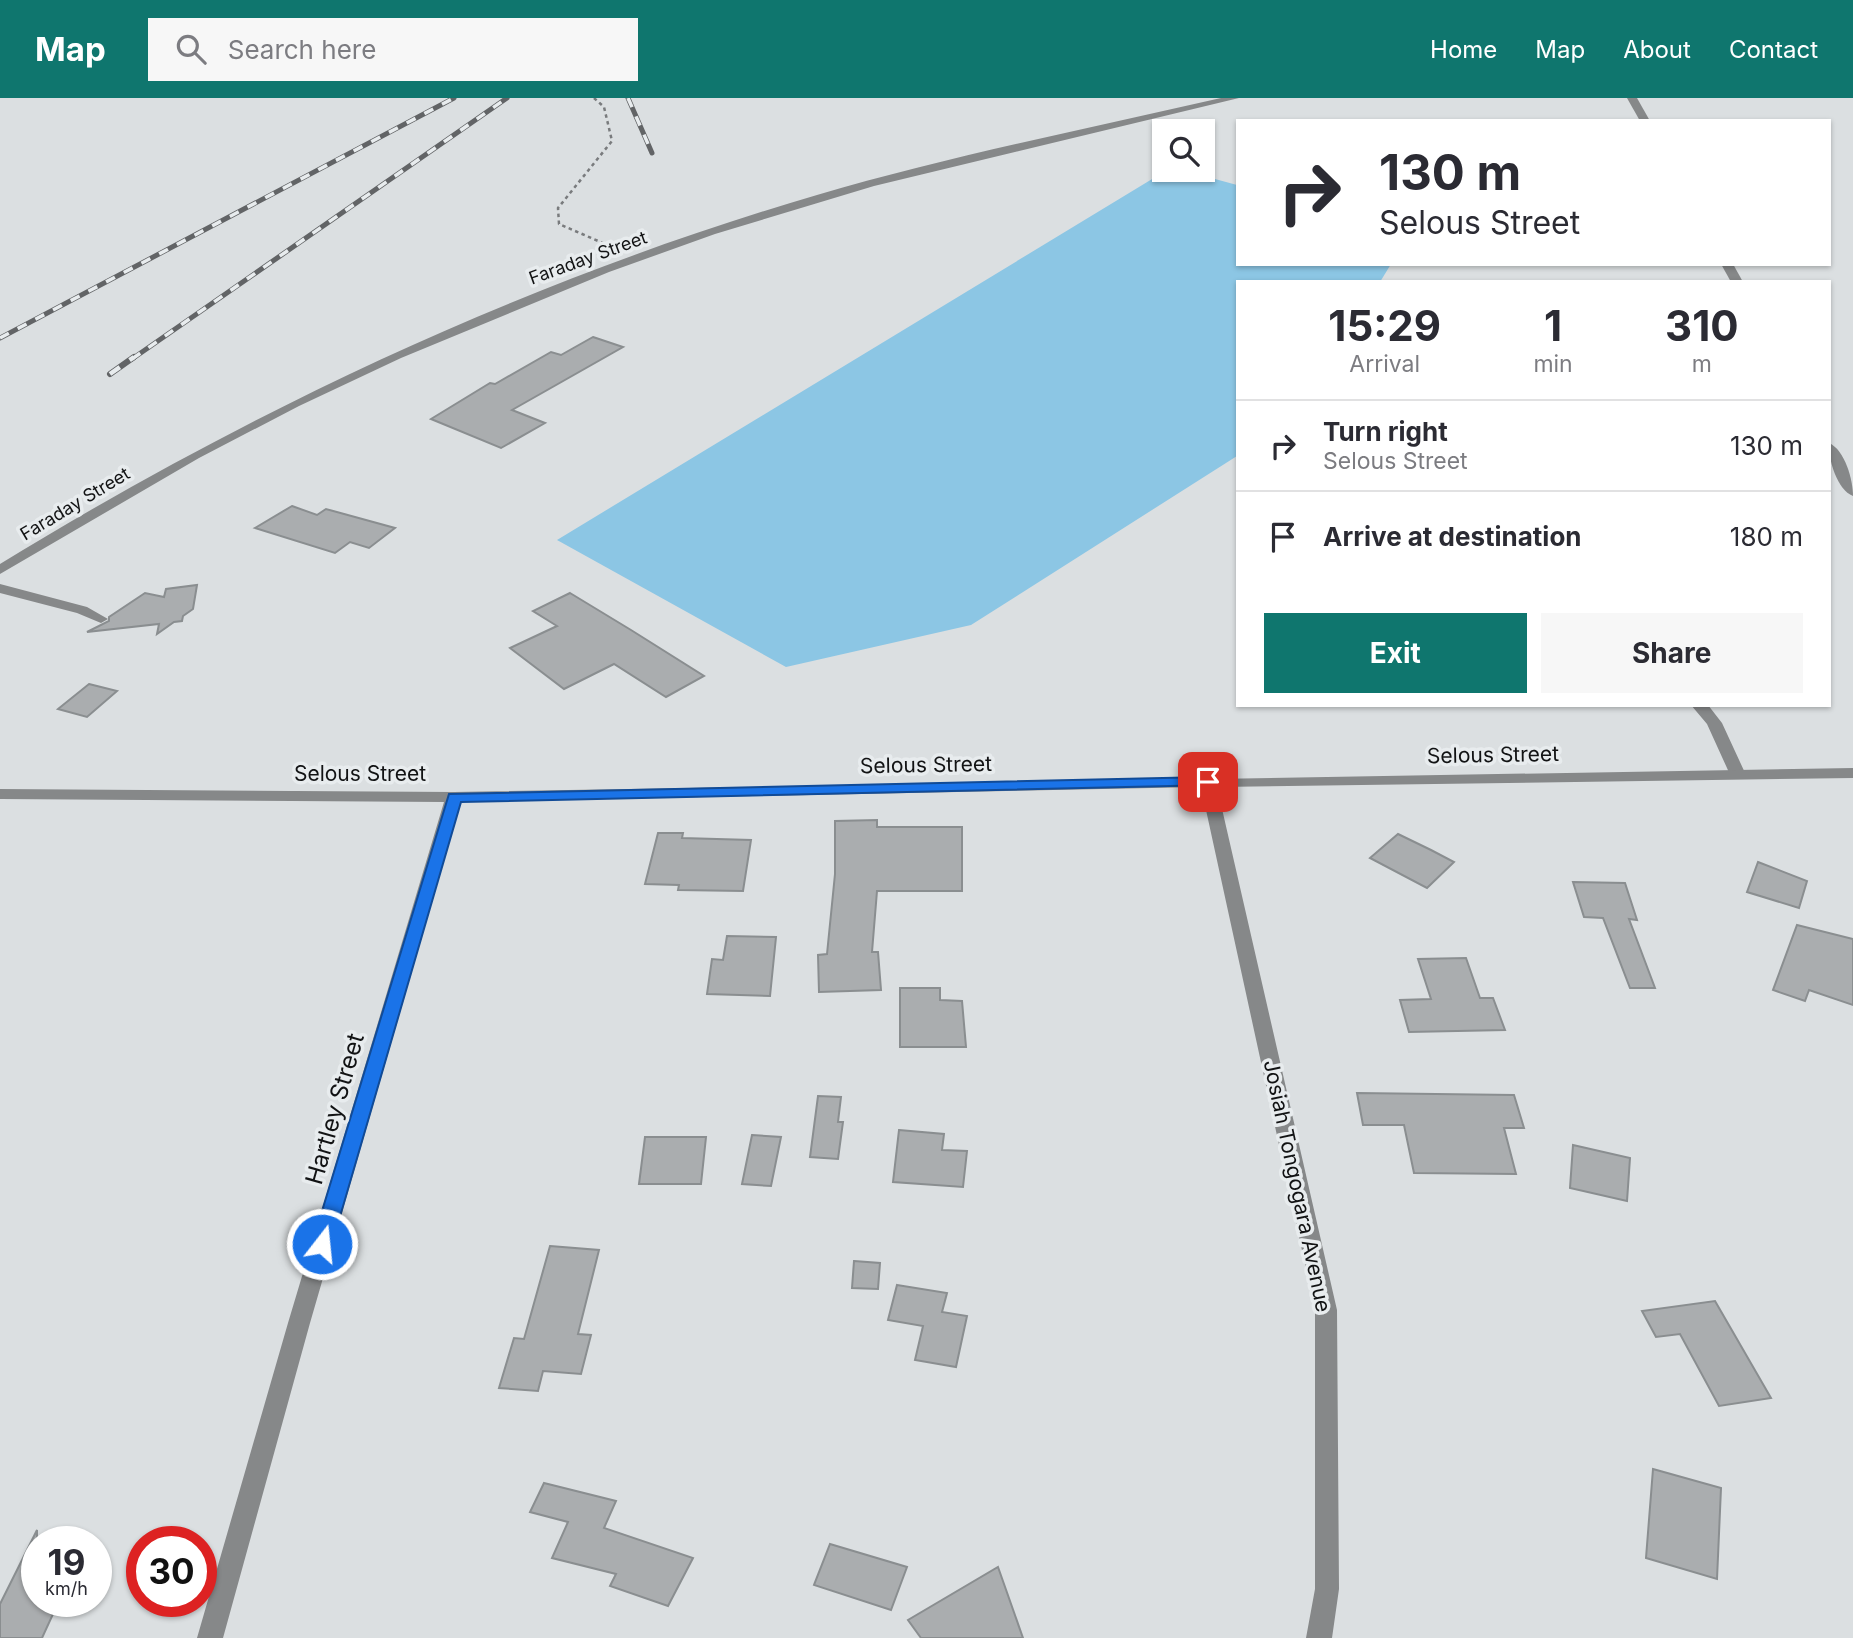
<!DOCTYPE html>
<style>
body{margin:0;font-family:Inter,sans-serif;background:#f7f7f7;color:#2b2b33;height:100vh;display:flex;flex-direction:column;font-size:26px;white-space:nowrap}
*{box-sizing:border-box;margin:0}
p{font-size:23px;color:#7c7c81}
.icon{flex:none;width:38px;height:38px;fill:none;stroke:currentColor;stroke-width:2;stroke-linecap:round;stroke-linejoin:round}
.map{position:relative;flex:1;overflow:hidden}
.side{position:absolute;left:1236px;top:182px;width:595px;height:427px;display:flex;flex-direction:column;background:#fff;border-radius:0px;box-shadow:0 2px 5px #0004}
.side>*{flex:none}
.hud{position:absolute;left:1236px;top:21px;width:595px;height:147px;border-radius:0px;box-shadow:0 2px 5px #0004;background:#fff;color:#2b2b33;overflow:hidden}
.buttons{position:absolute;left:1152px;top:21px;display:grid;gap:14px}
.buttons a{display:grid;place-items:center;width:63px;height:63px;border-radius:0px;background:#fff;box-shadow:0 2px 5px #0004;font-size:35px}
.speed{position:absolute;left:21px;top:1428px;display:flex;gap:14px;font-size:35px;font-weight:700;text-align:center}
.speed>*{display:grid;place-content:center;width:91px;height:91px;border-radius:50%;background:#fff;box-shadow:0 2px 5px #0004;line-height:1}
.speed small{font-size:18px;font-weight:400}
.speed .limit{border:10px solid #d22;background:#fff;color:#111}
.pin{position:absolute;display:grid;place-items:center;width:60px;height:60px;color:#fff;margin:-30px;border-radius:14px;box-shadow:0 4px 10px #0006}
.me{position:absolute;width:77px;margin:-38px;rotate:16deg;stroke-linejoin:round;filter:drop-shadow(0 0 5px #0008)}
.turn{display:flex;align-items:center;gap:24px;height:147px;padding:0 28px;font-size:32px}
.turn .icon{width:91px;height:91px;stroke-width:2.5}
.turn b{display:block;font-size:49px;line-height:60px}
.eta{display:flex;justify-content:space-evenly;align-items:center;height:119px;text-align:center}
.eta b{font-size:42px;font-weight:700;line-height:49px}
.button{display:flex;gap:14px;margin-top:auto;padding:14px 28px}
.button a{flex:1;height:80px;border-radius:0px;background:#0f766e;color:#fff;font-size:28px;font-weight:700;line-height:80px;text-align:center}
.button a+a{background:#f7f7f7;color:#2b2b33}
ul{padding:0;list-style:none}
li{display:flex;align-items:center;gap:21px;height:91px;padding:0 28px;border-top:2px solid #e1e1e2}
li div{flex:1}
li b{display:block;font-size:26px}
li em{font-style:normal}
header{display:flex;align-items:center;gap:42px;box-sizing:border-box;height:98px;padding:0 35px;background:#0f766e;color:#fff}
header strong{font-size:33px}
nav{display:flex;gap:38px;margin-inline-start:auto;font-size:24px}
.search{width:490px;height:63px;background:#f7f7f7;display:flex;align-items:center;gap:18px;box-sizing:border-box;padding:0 24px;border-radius:0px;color:#7c7c81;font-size:26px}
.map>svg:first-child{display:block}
.green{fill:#8cc6e4}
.building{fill:#aaadaf;stroke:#8a8e90;stroke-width:2}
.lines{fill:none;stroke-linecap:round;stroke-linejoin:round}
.path{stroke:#797b7d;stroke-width:2.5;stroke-dasharray:3.5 3.5;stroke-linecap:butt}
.service{fill:#868889;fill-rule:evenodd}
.minor{fill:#868889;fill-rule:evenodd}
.tertiary{fill:#868889;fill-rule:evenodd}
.rail-far1-casing{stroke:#626466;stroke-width:5}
.rail-casing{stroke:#626466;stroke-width:6}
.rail-far1{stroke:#e8ecee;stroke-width:3.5;stroke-dasharray:10;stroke-linecap:butt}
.rail{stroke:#e8ecee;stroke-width:4.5;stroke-dasharray:12;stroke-linecap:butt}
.route{fill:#1a73e8;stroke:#114b97;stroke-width:2}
.labels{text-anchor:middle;stroke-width:7;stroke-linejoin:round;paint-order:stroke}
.far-street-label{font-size:18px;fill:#121314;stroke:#e8ecee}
.street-label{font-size:21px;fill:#121314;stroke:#e8ecee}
.near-street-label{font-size:24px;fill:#121314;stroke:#e8ecee}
</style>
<header>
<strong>Map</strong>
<div class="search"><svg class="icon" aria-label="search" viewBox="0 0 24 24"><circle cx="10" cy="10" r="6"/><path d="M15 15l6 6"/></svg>Search here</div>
<nav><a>Home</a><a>Map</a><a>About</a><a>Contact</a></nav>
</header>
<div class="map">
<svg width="1853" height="1540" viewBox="0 0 1853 1540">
<rect width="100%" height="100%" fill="#dbdfe1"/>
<!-- green -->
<path class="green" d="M1167,72h15l55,15v79h154l-11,18h-143v174l-266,169 -185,42 -229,-127z"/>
<!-- building -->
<g class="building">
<path d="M593,239l30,10 -111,63 33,13 -44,25 -70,-29 59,-36 5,1 56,-32 10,3z"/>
<path d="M292,408l25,9 9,-6 69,19 -26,20 -19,-6 -15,11 -80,-25z"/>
<path d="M197,487l-4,24 -10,7 -1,5 -8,1 -17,12 2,-10 -72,8 22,-11v-4l36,-24 19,4 2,-8z"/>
<path d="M570,495l61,37 73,46 -38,21 -52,-33 -50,25 -54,-41 47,-22 -24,-15z"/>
<path d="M89,586l28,7 -30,26 -29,-8z"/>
<path d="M877,722v7h85v64h-85l-5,61h6l3,38 -62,2 -1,-37 9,-1 8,-80v-53z"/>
<path d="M658,735h25l-1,5 69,2 -8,51 -65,-1 1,-5 -34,-1z"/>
<path d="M1398,736l33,16 23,12 -27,26 -57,-30z"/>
<path d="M1758,764l49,19 -8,27 -52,-16z"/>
<path d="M1573,784l52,1 12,37 -8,-1 26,69h-25l-27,-70 -19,-1z"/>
<path d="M1797,827l56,14v66l-44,-15 -4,11 -32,-11z"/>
<path d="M727,838l49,1 -6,59 -63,-2 5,-35 11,1z"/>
<path d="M1466,860l14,40h13l12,32 -96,2 -9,-32 31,-1 -13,-40z"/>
<path d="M900,890h40v12l22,1 4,46h-66z"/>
<path d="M1357,995l157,2 10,33h-20l12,46 -102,-1 -10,-48h-41z"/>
<path d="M818,998l23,1 -3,25h5l-5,37 -28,-2z"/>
<path d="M899,1032l45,4 -2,16 25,1 -4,36 -70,-5z"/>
<path d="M752,1037l29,2 -10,49 -29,-2z"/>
<path d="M645,1039h61l-5,47h-62z"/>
<path d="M1573,1047l57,13 -3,43 -57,-13z"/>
<path d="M550,1148l49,4 -21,84 13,1 -10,39 -38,-3 -5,20 -39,-3 15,-50 10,1z"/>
<path d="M854,1163l26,2 -2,26 -26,-1z"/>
<path d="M897,1187l50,8 -5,19 25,4 -11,51 -41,-7 8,-34 -35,-6z"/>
<path d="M1715,1203l56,97 -52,8 -39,-72 -24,3 -14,-26z"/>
<path d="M1653,1371l68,19 -4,91 -71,-21z"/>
<path d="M544,1385l72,18 -12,27 89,30 -25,48 -58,-20 6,-12 -64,-16 16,-36 -38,-10z"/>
<path d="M37,1432v71h22l-17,37h-42v-34z"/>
<path d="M830,1446l77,23 -16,43 -77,-25z"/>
<path d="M998,1469l25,71h-102l-13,-18z"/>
</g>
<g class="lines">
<!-- path -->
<path class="path" d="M594,0l10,9 8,34 -54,67 1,16 53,23"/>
<!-- service -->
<g class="service">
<path d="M0,486l87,23 21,12 -7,4 -24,-10 -77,-20z"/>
<path d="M1691,607h17l14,18 24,52 -2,4h-12l-25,-55z"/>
</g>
<!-- minor -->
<g class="minor">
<path d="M1627,0h10l13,23h-10z"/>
<path d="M1721,166h12l10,18h-12z"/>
<path d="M1829,345c16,7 24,37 24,53 -16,-6 -25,-37 -24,-53z"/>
<path d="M1853,670v10l-636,9 120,523 2,279 -7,49h-26l9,-49v-279l-114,-523 -740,15 -151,521 -87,315h-26l91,-315 156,-521 -444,-3v-10l454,3z"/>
</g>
<!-- tertiary -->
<path class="tertiary" d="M1221,0h18l-365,88 -159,48 -106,38 -208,86 -102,48 -100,52 -199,116v-10c256,-157 528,-284 817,-369 133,-39 269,-66 404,-97z"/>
<!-- rail-far1 casing -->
<g class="rail-far1-casing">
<g id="rail-far1">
<path d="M628,0l24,55"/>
<path d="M0,240l454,-240"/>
<path d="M132,261l375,-261"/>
</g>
</g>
<!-- rail casing -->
<g class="rail-casing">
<path id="rail" d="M110,276l24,-17"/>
</g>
<!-- rail-far1 -->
<use href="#rail-far1" class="rail-far1"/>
<!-- rail -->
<use href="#rail" class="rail"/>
</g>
<!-- route -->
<path class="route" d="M1208,679l8,5 -2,3 -753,17 -129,442 -3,6 -7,2 -7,-2 -3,-6 137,-450z"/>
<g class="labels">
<!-- far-street labels -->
<g class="far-street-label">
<text transform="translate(588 160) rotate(-20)" y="6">Faraday Street</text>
<text transform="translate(75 406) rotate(-31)" y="6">Faraday Street</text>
</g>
<!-- street labels -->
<g class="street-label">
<text transform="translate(1493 657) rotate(-1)" y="7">Selous Street</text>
<text transform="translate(926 667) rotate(-1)" y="7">Selous Street</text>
<text x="360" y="683">Selous Street</text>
<text transform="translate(1297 1088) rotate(78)" y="7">Josiah Tongogara Avenue</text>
</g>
<!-- near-street labels -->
<g class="near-street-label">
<text transform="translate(335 1011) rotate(-74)" y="8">Hartley Street</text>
</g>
</g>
</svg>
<div class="buttons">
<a><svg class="icon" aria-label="search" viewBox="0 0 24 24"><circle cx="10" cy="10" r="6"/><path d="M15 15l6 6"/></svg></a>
</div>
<div class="speed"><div>19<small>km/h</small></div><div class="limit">30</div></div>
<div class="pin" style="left:1208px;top:684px;background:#d93025"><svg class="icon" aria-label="arrive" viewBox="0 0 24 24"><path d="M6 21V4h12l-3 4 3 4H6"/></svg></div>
<svg class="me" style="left:322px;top:1146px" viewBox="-20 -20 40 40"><circle r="17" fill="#1a73e8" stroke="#fff" stroke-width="3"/><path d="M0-11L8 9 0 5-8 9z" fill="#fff"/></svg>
<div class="hud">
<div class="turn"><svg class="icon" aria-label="right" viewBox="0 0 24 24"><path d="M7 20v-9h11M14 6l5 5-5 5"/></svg><div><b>130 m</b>Selous Street</div></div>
</div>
<section class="side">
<div class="eta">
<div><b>15:29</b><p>Arrival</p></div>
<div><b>1</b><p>min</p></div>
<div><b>310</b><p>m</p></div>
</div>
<ul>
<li><svg class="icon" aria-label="right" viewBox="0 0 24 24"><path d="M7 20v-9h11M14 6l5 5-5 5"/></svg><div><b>Turn right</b><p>Selous Street</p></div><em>130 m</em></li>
<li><svg class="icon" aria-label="arrive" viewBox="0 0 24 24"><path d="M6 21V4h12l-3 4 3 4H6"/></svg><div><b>Arrive at destination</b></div><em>180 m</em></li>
</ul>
<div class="button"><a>Exit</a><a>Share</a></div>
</section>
</div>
